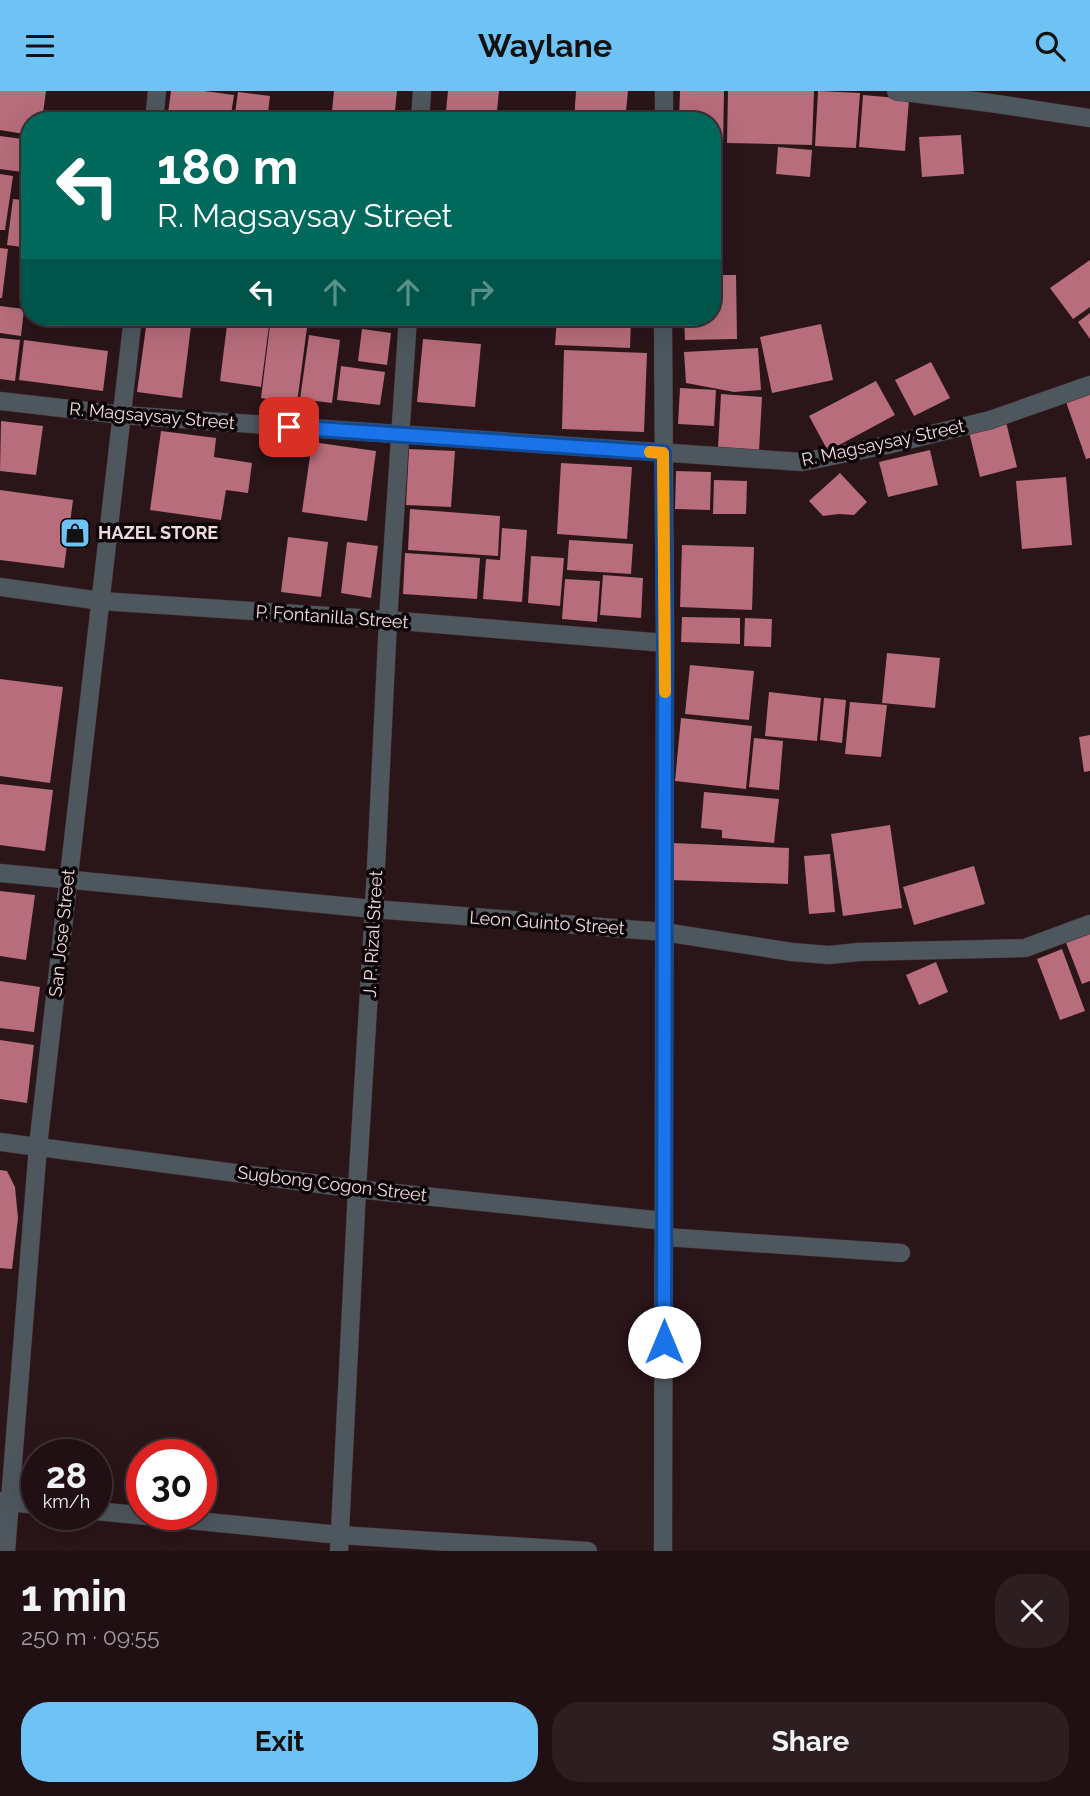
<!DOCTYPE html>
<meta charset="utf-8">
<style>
body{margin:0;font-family:Raleway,sans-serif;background:#2d1e21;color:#f1f3f6;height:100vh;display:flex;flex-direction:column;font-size:26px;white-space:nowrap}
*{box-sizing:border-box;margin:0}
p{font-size:23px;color:#a29da0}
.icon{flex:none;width:38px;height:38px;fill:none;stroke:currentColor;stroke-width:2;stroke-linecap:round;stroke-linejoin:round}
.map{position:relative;height:1460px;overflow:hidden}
.details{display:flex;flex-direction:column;background:#201013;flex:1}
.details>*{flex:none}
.hud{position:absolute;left:21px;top:21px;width:700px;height:214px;border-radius:28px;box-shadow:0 7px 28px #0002,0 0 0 2px #3d3033;background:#00695c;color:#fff;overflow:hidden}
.speed{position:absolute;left:21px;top:1348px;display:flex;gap:14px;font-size:35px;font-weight:700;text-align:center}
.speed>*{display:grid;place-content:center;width:91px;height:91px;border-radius:50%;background:#201013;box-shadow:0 7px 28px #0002,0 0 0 2px #3d3033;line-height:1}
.speed small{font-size:18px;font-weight:400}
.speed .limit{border:10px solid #d22;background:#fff;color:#111}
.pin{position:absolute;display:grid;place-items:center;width:60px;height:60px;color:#fff;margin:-30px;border-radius:14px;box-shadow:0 4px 10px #0006}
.me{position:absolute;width:77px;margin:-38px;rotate:0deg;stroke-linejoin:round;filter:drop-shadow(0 0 5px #0008)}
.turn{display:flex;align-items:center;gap:24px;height:147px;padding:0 21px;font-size:32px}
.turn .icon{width:91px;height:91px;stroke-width:2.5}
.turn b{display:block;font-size:49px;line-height:60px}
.lanes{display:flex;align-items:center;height:66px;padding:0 21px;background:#0003;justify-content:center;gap:35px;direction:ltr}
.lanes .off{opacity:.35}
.round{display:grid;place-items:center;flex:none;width:74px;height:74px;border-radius:28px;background:#2d1e21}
.head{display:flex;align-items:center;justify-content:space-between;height:119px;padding:0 21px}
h1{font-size:42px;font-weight:700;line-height:52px}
.action{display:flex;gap:14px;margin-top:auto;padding:14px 21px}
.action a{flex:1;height:80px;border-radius:28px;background:#6fc2f4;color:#111;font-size:28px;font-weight:700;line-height:80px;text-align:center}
.action a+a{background:#2d1e21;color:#f1f3f6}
header{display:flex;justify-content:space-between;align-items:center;height:91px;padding:0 21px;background:#6fc2f4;color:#111;font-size:32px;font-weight:700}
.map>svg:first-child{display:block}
.building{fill:#b76d7b}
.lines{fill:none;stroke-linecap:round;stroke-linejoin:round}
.minor-casing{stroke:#453135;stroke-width:19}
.minor{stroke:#4e575e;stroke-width:18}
.route-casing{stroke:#114b97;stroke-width:18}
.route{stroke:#1a73e8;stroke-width:12}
.slow{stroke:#f59e0b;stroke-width:12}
.labels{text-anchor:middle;stroke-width:7;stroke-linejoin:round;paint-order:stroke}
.street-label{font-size:18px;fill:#ecdcde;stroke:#0c0406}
.poi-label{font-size:18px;font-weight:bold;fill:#ecdcde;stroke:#0c0406;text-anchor:start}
</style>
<header><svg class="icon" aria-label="menu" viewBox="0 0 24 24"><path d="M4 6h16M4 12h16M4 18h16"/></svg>Waylane<svg class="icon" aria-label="search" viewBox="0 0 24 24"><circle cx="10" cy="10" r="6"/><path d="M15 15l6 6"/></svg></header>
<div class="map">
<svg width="1090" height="1460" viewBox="0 0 1090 1460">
<rect width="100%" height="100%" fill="#2a1519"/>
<!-- building -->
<g class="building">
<path d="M0,0h46l-4,30h-12v14l-30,-5z"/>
<path d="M171,0h33l30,4 -4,26h-63z"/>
<path d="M334,0h63l-3,30h-63z"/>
<path d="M448,0h51l-3,30 -51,-1z"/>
<path d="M576,0h52l-3,30h-51z"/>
<path d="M680,0h44l-1,57 -11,-1v-26h-33z"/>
<path d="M728,0h86l-2,54 -85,-2z"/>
<path d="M818,0l42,2 -4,55 -41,-2z"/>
<path d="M238,1l32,4 -3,25h-33z"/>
<path d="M863,4l46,4 -4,52 -46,-4z"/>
<path d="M961,44l3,39 -42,3 -3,-40z"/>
<path d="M0,45l30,4v33l-30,-4z"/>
<path d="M778,56l34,3 -2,27 -34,-3z"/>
<path d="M0,83l13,2 -8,54h-5z"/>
<path d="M13,108l17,2v47l-23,-3z"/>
<path d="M0,157l8,1 -6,49h-2z"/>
<path d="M1090,169v47l-17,12 -23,-31z"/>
<path d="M712,184h24l1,64 -52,1 -1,-23h28z"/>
<path d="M0,215l24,3 -3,27 -21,-3z"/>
<path d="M1090,222v26l-12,-17z"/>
<path d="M228,226l42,1 -9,69 -41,-6z"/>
<path d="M271,226l37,3 -11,83 -36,-5z"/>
<path d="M557,226h74l-1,31 -75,-3z"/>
<path d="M147,229l44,6 -9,72 -45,-6z"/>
<path d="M821,233l12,56 -61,13 -12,-56z"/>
<path d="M362,238l29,4 -4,32 -29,-4z"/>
<path d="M309,244l31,5 -8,63 -32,-4z"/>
<path d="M0,247l20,2 -5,41 -15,-2z"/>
<path d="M423,248l58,5 -6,63 -58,-5z"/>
<path d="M24,249l84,11 -5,40 -84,-11z"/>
<path d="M758,257l3,42 -27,2 -48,-9 -2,-31z"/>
<path d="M564,259l83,3 -3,79 -82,-3z"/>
<path d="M931,271l19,36 -36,18 -19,-36z"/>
<path d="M341,275l44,6 -5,33 -43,-5z"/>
<path d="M876,290l19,34 -67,36 -19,-35z"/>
<path d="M680,297l36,2 -2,36 -36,-2z"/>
<path d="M1090,300v67l-4,1 -21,-60z"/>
<path d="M721,303l41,3 -3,54 -41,-3z"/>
<path d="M1005,327l12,49 -37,10 -12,-49z"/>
<path d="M1,330l42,5 -7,49 -36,-4z"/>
<path d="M161,340l55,7 -2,19 38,6 -4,30 -22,-3 -5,30 -71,-10z"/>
<path d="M312,351l64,9 -9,70 -65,-9z"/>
<path d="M409,358l46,2 -4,56 -45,-2z"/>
<path d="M930,359l8,35 -50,12 -9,-35z"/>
<path d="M561,372l71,4 -5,72 -70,-5z"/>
<path d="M676,380l35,1 -1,38 -35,-1z"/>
<path d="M840,382l27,29 -13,13 -15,-1 -16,2 -14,-15z"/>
<path d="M1066,386l6,68 -50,4 -6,-68z"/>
<path d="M714,389l33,1 -1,33h-33z"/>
<path d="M0,399l73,10 -9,68 -64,-8z"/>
<path d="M410,418l90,7 -2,40 -90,-6z"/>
<path d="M502,437l25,2 -5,72 -39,-3 3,-40 14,1z"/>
<path d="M288,446l40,5 -7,55 -40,-5z"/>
<path d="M569,449l64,4 -2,30 -64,-4z"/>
<path d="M347,451l31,4 -7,52 -30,-5z"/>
<path d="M682,454l72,2 -2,63 -72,-3z"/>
<path d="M405,462l75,5 -3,41 -74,-5z"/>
<path d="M531,465l33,2 -4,48 -32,-3z"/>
<path d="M603,484l40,3 -2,40 -41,-3z"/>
<path d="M565,488l35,2 -3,41 -35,-3z"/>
<path d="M682,526l58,1v26l-59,-2z"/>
<path d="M745,527l27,1 -1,28 -27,-1z"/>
<path d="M887,562l53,5 -5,50 -53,-5z"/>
<path d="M690,574l64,6 -5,49 -64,-6z"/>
<path d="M0,588l63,8 -13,96 -50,-7z"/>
<path d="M769,601l52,6 -4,43 -52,-5z"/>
<path d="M824,607l22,2 -4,43 -22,-3z"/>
<path d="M850,611l37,3 -6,52 -36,-3z"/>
<path d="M681,627l71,8 -6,63 -71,-8z"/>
<path d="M1090,644v36l-6,1 -5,-35z"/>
<path d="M754,647l29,3 -4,49 -30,-3z"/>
<path d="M0,693l53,6 -8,61 -45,-6z"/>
<path d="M704,701l75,7 -5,44 -52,-5v-8l-21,-2z"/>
<path d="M890,734l12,83 -59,8 -12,-82z"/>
<path d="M672,752l117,5 -1,36 -117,-4z"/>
<path d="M830,763l5,58 -26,2 -5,-58z"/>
<path d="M974,775l11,38 -71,21 -11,-38z"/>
<path d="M0,800l35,4 -9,65 -26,-4z"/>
<path d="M1090,840v50l-8,3 -17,-44z"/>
<path d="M1062,858l23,62 -25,9 -23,-61z"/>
<path d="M936,871l12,30 -29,13 -13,-30z"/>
<path d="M0,890l40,6 -6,45 -34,-4z"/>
<path d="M0,949l34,5 -7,58 -27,-4z"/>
<path d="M0,1079l7,1 8,16 3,31 -6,51 -12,-1z"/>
</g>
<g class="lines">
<!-- minor casing -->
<g class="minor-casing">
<g id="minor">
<path d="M896,0l94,12 100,15"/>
<path d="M154,30l3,-30"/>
<path d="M420,30l2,-30"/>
<path d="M664,30v-30"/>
<path d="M0,310l122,14 680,47 85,-17 103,-25 100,-35"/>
<path d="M0,496l101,14 287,19 277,23"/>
<path d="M0,782l374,36 290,23 128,20 37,3 29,-3 167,-4 65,-24"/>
<path d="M0,1051l357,47 307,32"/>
<path d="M665,1146l236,16"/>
<path d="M0,1410l37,4"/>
<path d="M96,1420l244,24 248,16"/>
<path d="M6,1460l32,-405 95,-829"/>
<path d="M339,1460l18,-362 17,-280 14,-289 20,-303"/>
<path d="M663,1460l2,-908 -2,-326"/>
</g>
</g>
<!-- minor -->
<use href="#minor" class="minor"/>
</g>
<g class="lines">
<!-- route casing -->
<g class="route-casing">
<path id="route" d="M289,336l374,26 2,190 -1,699"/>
</g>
<!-- route -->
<use href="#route" class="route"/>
<!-- slow -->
<path class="slow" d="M650,361l13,1 2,239"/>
</g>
<!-- icons -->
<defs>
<g id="shop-square" transform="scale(1.575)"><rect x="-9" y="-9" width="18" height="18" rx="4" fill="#6fc2f4" stroke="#0c0406"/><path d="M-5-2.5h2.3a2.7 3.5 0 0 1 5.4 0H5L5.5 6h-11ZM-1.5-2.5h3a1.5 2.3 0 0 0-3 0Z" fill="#111"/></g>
</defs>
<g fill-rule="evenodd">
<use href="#shop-square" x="75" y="442"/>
</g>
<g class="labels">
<!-- street labels -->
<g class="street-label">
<text transform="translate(152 325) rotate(5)" y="6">R. Magsaysay Street</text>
<text transform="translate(883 352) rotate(-12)" y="6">R. Magsaysay Street</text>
<text transform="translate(332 526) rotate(4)" y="6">P. Fontanilla Street</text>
<text transform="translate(547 832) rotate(4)" y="6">Leon Guinto Street</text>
<text transform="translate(62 842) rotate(-84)" y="6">San Jose Street</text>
<text transform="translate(373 843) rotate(-87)" y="6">J. P. Rizal Street</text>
<text transform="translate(332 1093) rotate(7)" y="6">Sugbong Cogon Street</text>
</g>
<!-- poi labels -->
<g class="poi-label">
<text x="98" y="448">HAZEL STORE</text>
</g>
</g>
</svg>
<div class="speed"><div>28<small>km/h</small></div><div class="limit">30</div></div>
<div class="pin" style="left:289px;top:336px;background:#d93025"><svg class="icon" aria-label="arrive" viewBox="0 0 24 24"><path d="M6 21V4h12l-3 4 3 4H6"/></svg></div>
<svg class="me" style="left:664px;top:1251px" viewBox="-20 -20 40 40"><circle r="19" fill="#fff"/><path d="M0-13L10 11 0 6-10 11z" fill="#1a73e8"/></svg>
<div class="hud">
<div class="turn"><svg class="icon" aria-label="left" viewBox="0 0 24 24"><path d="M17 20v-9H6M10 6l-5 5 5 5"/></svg><div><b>180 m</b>R. Magsaysay Street</div></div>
<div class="lanes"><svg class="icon" aria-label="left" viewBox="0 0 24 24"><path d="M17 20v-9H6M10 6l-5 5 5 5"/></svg><svg class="icon off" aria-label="ahead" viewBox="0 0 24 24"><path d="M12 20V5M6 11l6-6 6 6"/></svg><svg class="icon off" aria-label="ahead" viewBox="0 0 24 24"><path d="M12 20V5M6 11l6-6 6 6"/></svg><svg class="icon off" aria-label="right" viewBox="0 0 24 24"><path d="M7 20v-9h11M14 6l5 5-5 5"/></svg></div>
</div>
</div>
<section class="details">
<div class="head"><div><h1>1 min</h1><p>250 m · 09:55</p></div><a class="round"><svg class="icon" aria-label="close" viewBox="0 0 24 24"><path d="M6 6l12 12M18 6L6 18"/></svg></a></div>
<div class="action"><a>Exit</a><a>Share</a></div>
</section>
